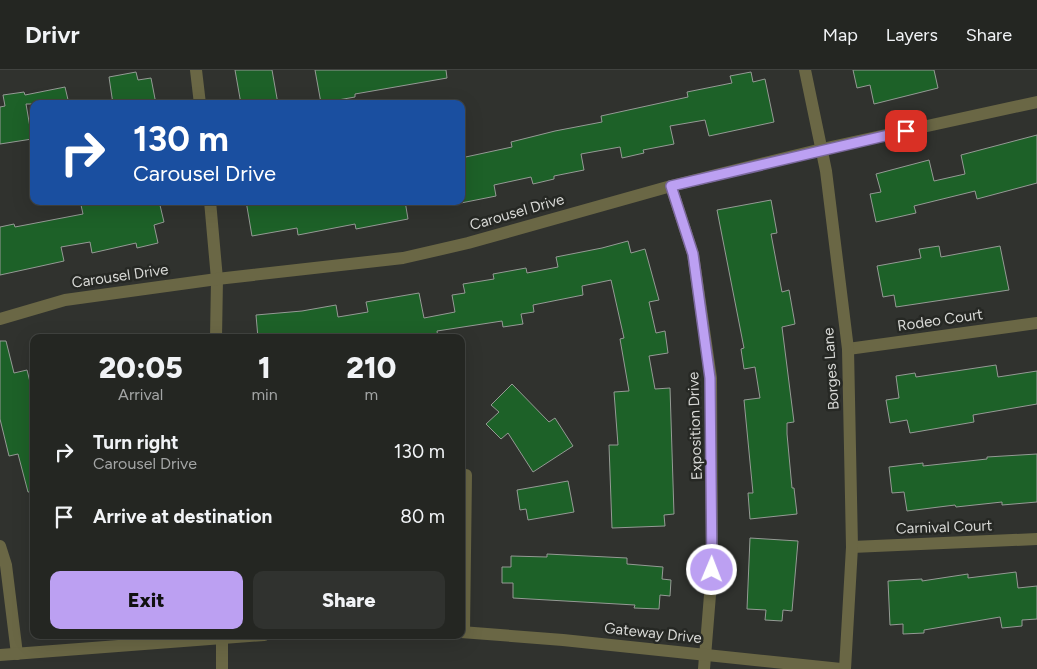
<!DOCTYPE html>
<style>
body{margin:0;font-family:Figtree,sans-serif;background:#30322f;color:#f1f3f6;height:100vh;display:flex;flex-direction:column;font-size:19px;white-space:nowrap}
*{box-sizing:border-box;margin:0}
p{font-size:16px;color:#a3a5a5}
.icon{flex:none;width:28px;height:28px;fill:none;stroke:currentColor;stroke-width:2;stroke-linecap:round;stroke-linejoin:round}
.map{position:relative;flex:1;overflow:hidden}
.side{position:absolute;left:30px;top:264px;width:435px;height:305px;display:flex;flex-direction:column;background:#242622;border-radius:10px;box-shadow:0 5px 20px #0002,0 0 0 1px #414340}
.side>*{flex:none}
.guide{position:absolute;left:30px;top:30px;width:435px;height:105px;border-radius:10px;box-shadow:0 5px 20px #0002,0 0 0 1px #414340;background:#1a4fa0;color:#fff;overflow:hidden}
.pin{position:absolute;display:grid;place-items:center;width:42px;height:42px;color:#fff;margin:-21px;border-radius:10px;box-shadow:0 2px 8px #0006}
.me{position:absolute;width:55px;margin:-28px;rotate:1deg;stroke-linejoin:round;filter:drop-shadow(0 0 4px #0008)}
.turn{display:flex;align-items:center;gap:18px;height:105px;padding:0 20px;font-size:22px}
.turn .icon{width:65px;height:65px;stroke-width:2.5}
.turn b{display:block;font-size:35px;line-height:42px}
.eta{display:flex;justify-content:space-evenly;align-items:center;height:85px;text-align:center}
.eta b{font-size:30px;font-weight:800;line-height:35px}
.primary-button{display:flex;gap:10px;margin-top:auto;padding:10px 20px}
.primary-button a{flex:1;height:58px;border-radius:10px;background:#bca0f2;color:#111;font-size:20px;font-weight:800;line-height:58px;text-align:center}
.primary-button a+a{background:#30322f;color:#f1f3f6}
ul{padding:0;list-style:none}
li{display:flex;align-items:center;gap:15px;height:65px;padding:0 20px}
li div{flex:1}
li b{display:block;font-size:19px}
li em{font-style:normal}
header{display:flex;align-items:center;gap:30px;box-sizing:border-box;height:70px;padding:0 25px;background:#242622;border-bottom:1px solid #414340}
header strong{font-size:24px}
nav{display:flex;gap:28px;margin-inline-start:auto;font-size:18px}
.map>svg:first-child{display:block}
.building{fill:#1d6128;stroke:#959a95}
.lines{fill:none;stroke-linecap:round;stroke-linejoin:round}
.minor{stroke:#6a6745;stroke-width:12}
.tertiary{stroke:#6a6745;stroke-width:12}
.route-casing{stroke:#7a689d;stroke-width:12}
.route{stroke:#bca0f2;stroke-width:9}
.labels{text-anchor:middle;stroke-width:5;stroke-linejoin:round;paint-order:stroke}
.street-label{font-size:15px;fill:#d8d9d6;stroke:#262824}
</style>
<header>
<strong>Drivr</strong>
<nav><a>Map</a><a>Layers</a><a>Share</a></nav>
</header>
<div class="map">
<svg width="1037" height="599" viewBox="0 0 1037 599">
<rect width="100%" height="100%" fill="#30322e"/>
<!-- building -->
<g class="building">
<path d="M235,0h37l6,34h-37z"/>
<path d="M315,0h131l1,8 -92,16v3l-34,6z"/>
<path d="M853,0h81l4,18 -64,16 -4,-19 -13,3z"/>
<path d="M136,2l2,8 13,-2 5,26h-43l-4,-27z"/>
<path d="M751,2l2,10 12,-3 9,43 -65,14 -4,-16 -35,6 4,18 -31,6 1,3 -22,5 -2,-11 -39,7 3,16 -30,6v3l-21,5 -2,-7 -37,8 2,11 -35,7v-45l51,-11 -1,-5 44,-11 47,-9 -1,-6 87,-19 -1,-5 45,-9 -2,-7z"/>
<path d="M65,17l4,17h-43l6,35 -32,5v-37l5,-1 -2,-11 21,-3 1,3z"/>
<path d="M1037,65v48l-60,16 -2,-8 -61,15 2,7 -40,9 -6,-28 11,-2 -5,-18 53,-14 5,21 31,-7 -4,-19z"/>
<path d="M771,130l6,33 -6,1 11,58 7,-2 6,34 -13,3 12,95 -7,1v11l5,54h2l3,26 -47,5 -2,-26h5l-9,-93 16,-2 -5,-31 -11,2 -3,-20 3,-1 -27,-138z"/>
<path d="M99,131h16v4l19,-4h25l5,21 -10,3 4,18 -21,5 -1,-5 -44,10 -2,-11 -29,5 3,14 -64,14v-48l14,-3 1,3 68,-13 -2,-9z"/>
<path d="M246,131h159l3,18 -52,10 -1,-5 -57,11 -1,-7 -45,8z"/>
<path d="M628,171l3,12 14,-4 14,51 -10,2 7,31 9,-2 3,22 -19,3 6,33 15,-1 4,126 -10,1 1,11 -53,2 -3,-83h9l-4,-53 15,-1 -9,-52 4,-1 -13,-58 -29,6 1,9 -50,10 1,7 -13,2 2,10 -20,3 -1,-6 -65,10 1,7h-180l-2,-23 46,-4 34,-6 2,12 30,-5 -2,-10 53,-9 5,25 31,-6 -3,-17 13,-2 -2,-9 31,-5 -1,-5 33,-6 1,5 31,-6 -2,-10 46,-9z"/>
<path d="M939,176l2,11 59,-11 9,44 -113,17 -2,-12 -11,2 -6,-31 44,-8 -2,-9z"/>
<path d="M0,271h6l8,32 13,-3 7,28v94h-6l-10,-38 -9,2 -9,-37z"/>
<path d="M996,295l2,12 39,-6v33l-64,11 1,7 -64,11 -3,-13 -17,3 -4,-23 13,-2 -3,-22 19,-3 1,4z"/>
<path d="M512,314l37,38 6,-4 18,28 -40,26 -25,-39 -7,6 -15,-15 13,-12 -8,-7z"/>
<path d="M1037,384v48l-35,3v-3l-46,5 -1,-2 -48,6 -3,-19 -12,1 -3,-26 34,-4v3l64,-7v-2z"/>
<path d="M568,411l6,31 -46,8 -2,-11 -6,1 -3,-20z"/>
<path d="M750,468l48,3 -6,70 -9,-1 -1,11 -17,-1 1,-10 -19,-1z"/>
<path d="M547,484l80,4v6l36,3 -1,12 9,1 -1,16 -10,-1 -1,14 -25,-1 1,-3 -122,-7v-15h-11v-16h9v-11l36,1z"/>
<path d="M1016,502l2,16 19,-2v33l-15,1v6l-20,2 -2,-11 -76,13v3l-21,1v-10l-13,1 -2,-44 34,-2v2l46,-7v4z"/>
</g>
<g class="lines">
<!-- minor -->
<g class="minor">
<path d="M196,0l4,34"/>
<path d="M671,116l22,68 18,124 1,192 -8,99"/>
<path d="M210,131l7,78 -1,59"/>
<path d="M0,249l65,-19 152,-21 186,-21 65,-15 203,-57 151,-37 215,-47"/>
<path d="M848,279l189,-26"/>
<path d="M0,476l6,19 11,89"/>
<path d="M852,477l185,-8"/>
<path d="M461,562l102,8 278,29"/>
<path d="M464,562l2,-157"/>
<path d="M222,565v34"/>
<path d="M0,585l264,-20"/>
</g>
<!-- tertiary -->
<path class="tertiary" d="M805,0l21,101 22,178 4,198 -7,122"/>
</g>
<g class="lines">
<!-- route casing -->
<g class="route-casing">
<path id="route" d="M712,500l-2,-192 -17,-124 -22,-68 235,-55"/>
</g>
<!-- route -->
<use href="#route" class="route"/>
</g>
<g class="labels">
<!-- street labels -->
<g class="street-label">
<text transform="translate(517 142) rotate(-16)" y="5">Carousel Drive</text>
<text transform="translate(120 206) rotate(-8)" y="5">Carousel Drive</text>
<text transform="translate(940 250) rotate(-8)" y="5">Rodeo Court</text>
<text transform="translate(831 299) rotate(-94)" y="5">Borges Lane</text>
<text transform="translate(695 356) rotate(-92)" y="5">Exposition Drive</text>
<text transform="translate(944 457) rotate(-2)" y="5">Carnival Court</text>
<text transform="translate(653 563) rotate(6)" y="5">Gateway Drive</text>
</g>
</g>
</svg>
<div class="pin" style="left:906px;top:61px;background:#d93025"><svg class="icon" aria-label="arrive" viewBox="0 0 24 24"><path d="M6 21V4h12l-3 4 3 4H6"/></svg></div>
<svg class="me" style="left:712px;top:500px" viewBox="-20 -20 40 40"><circle r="17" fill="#bca0f2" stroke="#fff" stroke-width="3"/><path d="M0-11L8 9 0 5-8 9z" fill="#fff"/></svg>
<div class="guide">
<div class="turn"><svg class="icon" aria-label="right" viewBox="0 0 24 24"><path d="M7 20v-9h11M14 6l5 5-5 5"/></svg><div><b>130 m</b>Carousel Drive</div></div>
</div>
<section class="side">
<div class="eta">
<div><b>20:05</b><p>Arrival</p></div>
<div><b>1</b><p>min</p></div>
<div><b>210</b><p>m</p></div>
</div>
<ul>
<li><svg class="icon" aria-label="right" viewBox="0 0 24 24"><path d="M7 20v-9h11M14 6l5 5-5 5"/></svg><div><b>Turn right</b><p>Carousel Drive</p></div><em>130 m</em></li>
<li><svg class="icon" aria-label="arrive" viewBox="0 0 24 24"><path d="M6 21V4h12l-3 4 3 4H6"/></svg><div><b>Arrive at destination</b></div><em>80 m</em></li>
</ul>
<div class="primary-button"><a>Exit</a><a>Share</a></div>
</section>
</div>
